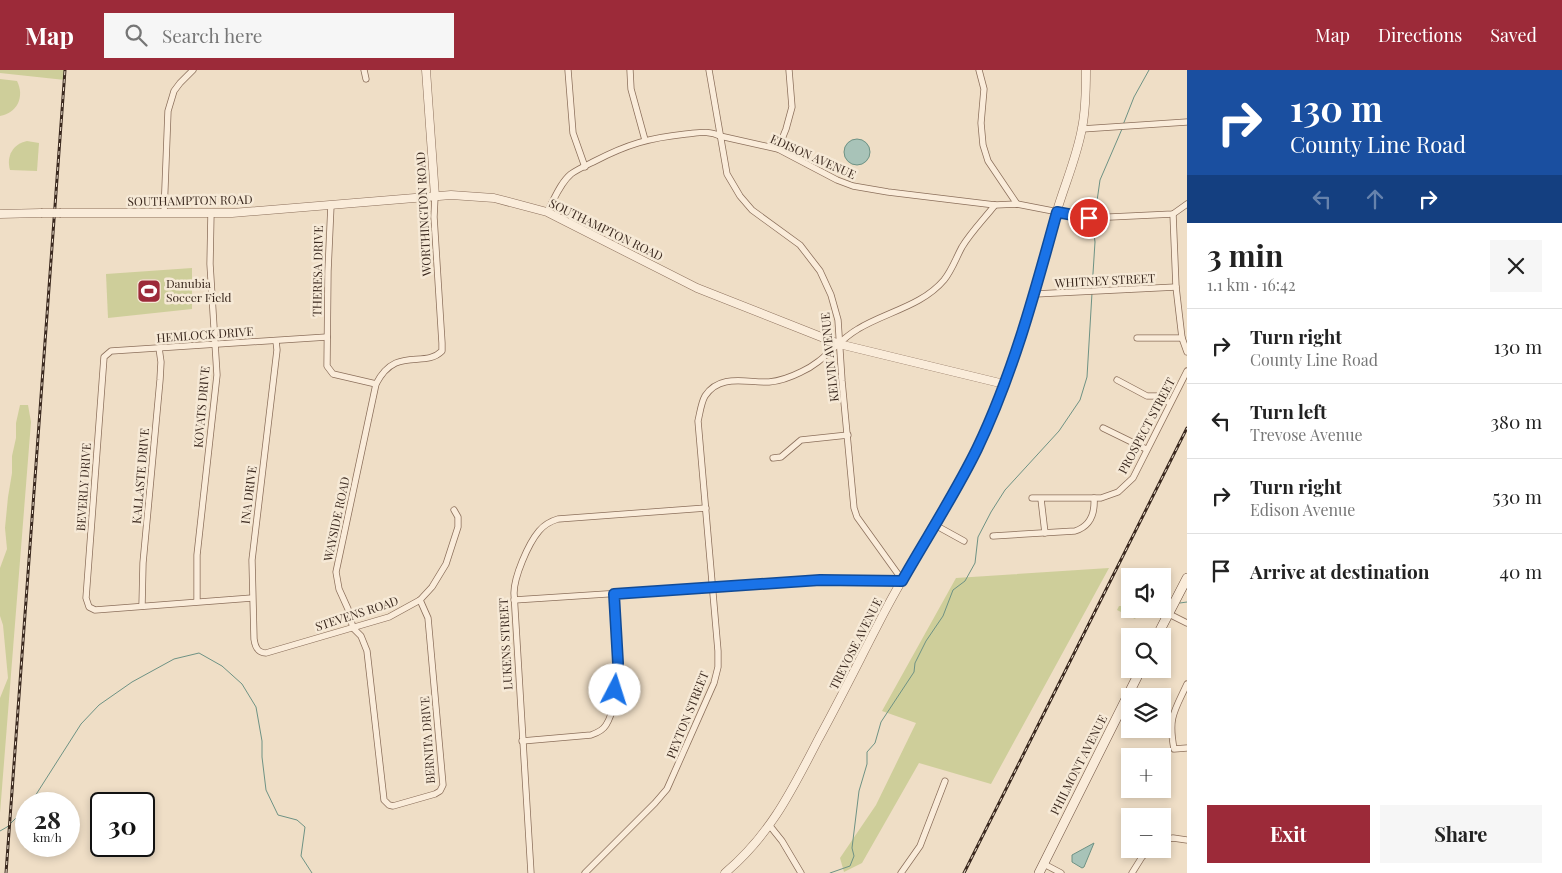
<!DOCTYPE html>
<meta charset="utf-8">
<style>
body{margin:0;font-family:"Playfair Display",serif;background:#f6f6f6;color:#222;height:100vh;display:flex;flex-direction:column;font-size:19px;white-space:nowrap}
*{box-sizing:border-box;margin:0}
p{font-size:16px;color:#767676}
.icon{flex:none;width:28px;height:28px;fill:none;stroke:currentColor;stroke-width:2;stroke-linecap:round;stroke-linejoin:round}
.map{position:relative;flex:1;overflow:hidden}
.panel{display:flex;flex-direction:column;background:#fff;width:375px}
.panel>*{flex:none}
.guide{background:#1a4fa0;color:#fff;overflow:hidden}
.fabs{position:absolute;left:1121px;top:498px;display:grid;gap:10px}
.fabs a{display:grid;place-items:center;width:50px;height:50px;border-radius:0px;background:#fff;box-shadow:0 2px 8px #0003;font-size:25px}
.speed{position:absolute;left:15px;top:722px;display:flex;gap:10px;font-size:25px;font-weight:700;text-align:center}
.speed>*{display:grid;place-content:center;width:65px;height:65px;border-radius:50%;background:#fff;box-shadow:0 2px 8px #0003;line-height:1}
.speed small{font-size:12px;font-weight:400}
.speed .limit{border:2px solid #111;border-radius:8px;background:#fff;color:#111}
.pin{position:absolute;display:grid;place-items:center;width:42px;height:42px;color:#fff;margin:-21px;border:2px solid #fff;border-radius:50%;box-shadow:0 1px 5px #0007}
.me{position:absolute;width:55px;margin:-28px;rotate:5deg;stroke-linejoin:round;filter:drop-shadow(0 0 4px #0008)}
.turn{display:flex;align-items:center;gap:18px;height:105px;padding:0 20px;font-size:22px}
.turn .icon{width:65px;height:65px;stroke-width:2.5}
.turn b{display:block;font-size:35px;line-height:42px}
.lanes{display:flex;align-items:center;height:48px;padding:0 20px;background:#0003;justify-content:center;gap:25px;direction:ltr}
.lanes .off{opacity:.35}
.round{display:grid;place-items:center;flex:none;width:52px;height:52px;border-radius:0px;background:#f6f6f6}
.headline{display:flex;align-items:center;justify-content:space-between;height:85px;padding:0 20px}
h1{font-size:30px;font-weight:700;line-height:38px}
.cta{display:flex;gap:10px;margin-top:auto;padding:10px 20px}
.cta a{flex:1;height:58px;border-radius:0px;background:#9c2a39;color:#fff;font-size:20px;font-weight:700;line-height:58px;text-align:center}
.cta a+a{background:#f6f6f6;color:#222}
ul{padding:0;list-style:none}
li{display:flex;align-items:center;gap:15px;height:75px;padding:0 20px;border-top:1px solid #e0e0e0}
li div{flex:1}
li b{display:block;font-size:19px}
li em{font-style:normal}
header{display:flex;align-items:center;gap:30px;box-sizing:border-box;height:70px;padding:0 25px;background:#9c2a39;color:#fff}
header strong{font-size:24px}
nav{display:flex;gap:28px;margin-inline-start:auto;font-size:18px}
.search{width:350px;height:45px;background:#f6f6f6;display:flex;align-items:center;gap:12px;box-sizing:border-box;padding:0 18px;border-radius:0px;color:#767676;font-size:19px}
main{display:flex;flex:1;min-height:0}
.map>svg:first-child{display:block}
.green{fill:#cece9a}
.water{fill:#a8c3b8;stroke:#6e9284}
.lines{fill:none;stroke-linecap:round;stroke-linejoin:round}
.stream{stroke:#6e9284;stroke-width:1}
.minor-casing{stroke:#8b6f5b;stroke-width:7}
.tertiary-casing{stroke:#8b6f5b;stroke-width:9}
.secondary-casing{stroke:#6d503e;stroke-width:10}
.minor{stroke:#faecda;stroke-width:5.5}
.tertiary{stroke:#faecda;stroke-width:8}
.secondary{stroke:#faecda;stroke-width:9}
.rail-casing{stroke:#3b291f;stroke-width:3}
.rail{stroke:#f6e9d6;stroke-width:1;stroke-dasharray:4;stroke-linecap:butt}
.tertiary-bridge-casing{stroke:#8b6f5b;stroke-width:9;stroke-linecap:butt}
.tertiary-bridge{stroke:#faecda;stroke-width:8}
.route-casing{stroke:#114b97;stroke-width:12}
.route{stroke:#1a73e8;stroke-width:9}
.labels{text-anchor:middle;stroke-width:5;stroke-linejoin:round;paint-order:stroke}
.street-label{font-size:12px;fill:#3b291f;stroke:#f6e9d6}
.poi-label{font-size:12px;fill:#3b291f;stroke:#f6e9d6;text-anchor:start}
</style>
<header>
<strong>Map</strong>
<div class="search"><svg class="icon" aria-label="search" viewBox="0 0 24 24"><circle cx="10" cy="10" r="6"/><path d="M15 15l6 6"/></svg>Search here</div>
<nav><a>Map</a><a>Directions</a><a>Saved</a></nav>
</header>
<main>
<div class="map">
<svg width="1187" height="803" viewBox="0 0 1187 803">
<rect width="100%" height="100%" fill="#efdec6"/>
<!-- green -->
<g class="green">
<path d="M0,0h66l-1,10 -65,-7z"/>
<path d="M0,9l17,2c8,16 0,32 -17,35z"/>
<path d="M27,71l12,2 -2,28 -27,-1c-4,-14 3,-26 17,-29z"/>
<path d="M192,198v41l-84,9 -2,-44z"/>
<path d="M20,335h8l3,17 -31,391v-115l8,-20 -5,-53 -3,-9v-48l7,-19 -2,-21 3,-31 4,-24v-17l4,-18v-15z"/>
<path d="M1109,498l-118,216 -72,-21 -57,100 -18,9 -4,-14 36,-53 40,-82 -34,-12 74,-133z"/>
<path d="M1125,529l5,2v8h20l4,2 -3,5 -8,-4 -4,1 -4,6 -18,-9 2,-4h3z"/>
</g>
<!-- water -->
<g class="water">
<circle cx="857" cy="82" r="13"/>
<path d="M1094,773l-10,24 -2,1 -10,-6v-7z"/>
</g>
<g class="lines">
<!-- stream -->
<g class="stream">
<path d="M1123,55l11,-28 15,-27"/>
<path d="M1095,145l5,-35 22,-51"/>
<path d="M1092,219l3,-47 -2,-16v-5"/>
<path d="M1123,509l7,4"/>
<path d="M1162,528l8,3"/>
<path d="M1180,533l7,-1"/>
<path d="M30,734l51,-80 18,-19 33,-23 42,-23 25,-6 23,13 20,18 14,23 6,34v16l4,33 12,25 19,5 8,7 -4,29 11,17"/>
<path d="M0,761l7,-4 19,-19"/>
<path d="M830,803l20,-7 4,-10 -2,-8 7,-57 8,-27v-12l8,-9 6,-21 33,-50 1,-9 11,-22 17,-25 10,-26 12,-9 10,-18 3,-26 13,-25 14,-22 54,-59 21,-31 7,-23 5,-84"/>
</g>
<!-- minor casing -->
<g class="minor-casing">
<g id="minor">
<path d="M364,0l2,9"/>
<path d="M568,0l5,63 12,34"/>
<path d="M630,0l1,19 14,51"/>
<path d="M709,0l18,104 13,22 12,14 48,35 20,26 11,24 7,25 4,61 12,127 3,9 46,64"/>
<path d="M979,0l5,19 -3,34 2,22 5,16 29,43"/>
<path d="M1082,59l105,-7"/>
<path d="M778,79l8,-20 6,-22 -3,-37"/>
<path d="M331,135l-3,66 -1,95 6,8 43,10"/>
<path d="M547,142c7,-12 13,-29 24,-38 7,-5 16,-9 24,-13 33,-17 54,-23 91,-27 12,-1 23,-4 34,2l58,13 59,31 16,6 35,6 107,13 22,-1 72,14 84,-4 14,-10"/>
<path d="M164,143l4,-102 6,-20 6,-8 13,-13"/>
<path d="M1173,144l3,73 6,51 5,14"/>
<path d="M1035,224l141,-7"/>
<path d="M1137,268h45"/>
<path d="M276,271l1,9 -25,210 2,79c1,7 3,14 12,14l123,-36 31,-17 12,-13 14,-23 12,-37v-10l-4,-7"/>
<path d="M1117,310l30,16h10l13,7"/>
<path d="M1103,358l43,21"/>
<path d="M773,388l8,-1 20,-17 47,-5"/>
<path d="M1032,428h62"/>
<path d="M1041,429l4,34"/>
<path d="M935,455l29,16"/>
<path d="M993,466l82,-5c16,-5 20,-18 19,-33h7l17,-6 15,-14 54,-107"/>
<path d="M252,528l-157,12 -6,-3 -3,-9 18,-241 7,-6 216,-14"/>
<path d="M420,530l8,18 15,167 -3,6 -5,3 -42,12 -4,-1 -5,-5 -17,-149 -6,-15 -8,-8 -5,-19 -9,-20 -3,-17 40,-188c20,-39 48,-15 66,-33v-8l-8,-126 1,-21"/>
<path d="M514,530l306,-20 83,1"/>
<path d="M197,531v-46l20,-180 -7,-111 1,-51"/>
<path d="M142,536l1,-43 17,-183 1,-18 -2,-14"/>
<path d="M1169,544l18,9"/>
<path d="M1187,614c-13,28 -19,33 -13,65l13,-1"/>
<path d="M522,671l69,-6c6,-2 12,-5 15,-10 18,-29 10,-98 8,-131"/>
<path d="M770,756l12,15 19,32"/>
<path d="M1162,770l11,-2 14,2"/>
<path d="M1044,794l17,9"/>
<path d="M531,803l-17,-280c0,-16 14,-49 25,-62 5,-6 12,-10 19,-12l148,-11"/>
<path d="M585,803l70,-70 12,-14 47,-106 4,-16v-16l-20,-230c2,-8 3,-18 7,-25 15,-23 42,-13 64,-14 11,-1 22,-5 32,-10 23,-10 36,-31 57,-43 28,-17 64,-23 86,-49 8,-10 12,-22 18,-33 9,-15 22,-28 33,-42"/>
<path d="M901,803l19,-27 25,-65"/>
<path d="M1132,803l10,-16 8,-8"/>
</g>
</g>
<!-- tertiary casing -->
<g class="tertiary-casing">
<g id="tertiary">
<path d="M426,0l9,126"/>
<path d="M61,143h171l219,-18 43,3 53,14 150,76 142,56 165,40"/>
<path d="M0,144l41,-1"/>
<path d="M725,803c46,-39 67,-83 94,-135 23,-42 44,-85 66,-127 29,-56 66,-107 93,-164 35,-75 56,-154 78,-233 8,-28 21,-57 26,-86 4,-19 4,-39 4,-58"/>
</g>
</g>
<!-- secondary casing -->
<g class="secondary-casing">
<g id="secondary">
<path d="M1157,566l30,-58"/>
<path d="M1039,803l102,-204"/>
</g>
</g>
<!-- minor -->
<use href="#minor" class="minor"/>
<!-- tertiary -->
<use href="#tertiary" class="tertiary"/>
<!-- secondary -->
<use href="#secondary" class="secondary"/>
<!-- rail casing -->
<g class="rail-casing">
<g id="rail">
<path d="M6,803l59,-803"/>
<path d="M964,803l223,-445"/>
</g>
</g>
<!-- rail -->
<use href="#rail" class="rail"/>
<!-- tertiary-bridge casing -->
<g class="tertiary-bridge-casing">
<path id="tertiary-bridge" d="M41,143h20"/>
</g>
<!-- tertiary-bridge -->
<use href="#tertiary-bridge" class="tertiary-bridge"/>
</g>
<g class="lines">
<!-- route casing -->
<g class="route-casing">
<path id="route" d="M615,620l3,-27 -4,-69 206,-14 82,1c25,-44 53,-87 75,-132 36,-75 58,-157 80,-237l32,6"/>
</g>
<!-- route -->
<use href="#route" class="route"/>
</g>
<!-- icons -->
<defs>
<g id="stadium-square" transform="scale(1.25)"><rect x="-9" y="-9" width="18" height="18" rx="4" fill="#9c2a39" stroke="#f6e9d6"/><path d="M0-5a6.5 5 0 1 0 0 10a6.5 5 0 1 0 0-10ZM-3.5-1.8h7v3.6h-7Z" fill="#fff"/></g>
</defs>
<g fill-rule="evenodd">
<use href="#stadium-square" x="149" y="221"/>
</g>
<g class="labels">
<!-- street labels -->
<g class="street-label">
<text transform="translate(813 87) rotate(24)" y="4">EDISON AVENUE</text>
<text transform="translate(190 131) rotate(-1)" y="4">SOUTHAMPTON ROAD</text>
<text transform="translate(424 144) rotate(-93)" y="4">WORTHINGTON ROAD</text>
<text transform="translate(606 160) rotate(26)" y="4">SOUTHAMPTON ROAD</text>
<text transform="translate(318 201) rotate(-89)" y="4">THERESA DRIVE</text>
<text transform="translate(1105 211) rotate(-3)" y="4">WHITNEY STREET</text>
<text transform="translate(205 265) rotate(-4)" y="4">HEMLOCK DRIVE</text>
<text transform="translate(830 287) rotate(-96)" y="4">KELVIN AVENUE</text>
<text transform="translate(202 337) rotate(-85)" y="4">KOVATS DRIVE</text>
<text transform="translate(1147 356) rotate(-62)" y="4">PROSPECT STREET</text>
<text transform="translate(141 406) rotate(-85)" y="4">KALLASTE DRIVE</text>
<text transform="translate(84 417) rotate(-86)" y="4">BEVERLY DRIVE</text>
<text transform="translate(249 425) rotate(-83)" y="4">INA DRIVE</text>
<text transform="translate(337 449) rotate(-78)" y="4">WAYSIDE ROAD</text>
<text transform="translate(357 544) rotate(-18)" y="4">STEVENS ROAD</text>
<text transform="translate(506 574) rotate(-93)" y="4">LUKENS STREET</text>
<text transform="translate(856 574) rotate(-63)" y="4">TREVOSE AVENUE</text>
<text transform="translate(688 645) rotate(-68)" y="4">PEYTON STREET</text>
<text transform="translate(428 670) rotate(-94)" y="4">BERNITA DRIVE</text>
<text transform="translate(1079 695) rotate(-63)" y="4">PHILMONT AVENUE</text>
</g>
<!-- poi labels -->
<g class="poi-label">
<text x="166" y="218">Danubia<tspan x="166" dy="14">Soccer Field</tspan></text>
</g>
</g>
</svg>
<div class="fabs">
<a><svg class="icon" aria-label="sound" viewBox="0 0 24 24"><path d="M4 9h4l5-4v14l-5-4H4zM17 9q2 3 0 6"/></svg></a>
<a><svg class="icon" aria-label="search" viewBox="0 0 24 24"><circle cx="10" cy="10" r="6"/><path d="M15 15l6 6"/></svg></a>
<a><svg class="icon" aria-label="layers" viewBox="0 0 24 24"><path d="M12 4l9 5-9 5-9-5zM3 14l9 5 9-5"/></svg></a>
<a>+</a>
<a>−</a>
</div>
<div class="speed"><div>28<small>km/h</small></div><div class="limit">30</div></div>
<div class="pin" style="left:1089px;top:148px;background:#d93025"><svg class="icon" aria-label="arrive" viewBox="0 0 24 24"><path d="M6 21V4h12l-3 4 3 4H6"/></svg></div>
<svg class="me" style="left:615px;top:620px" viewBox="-20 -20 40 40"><circle r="19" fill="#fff"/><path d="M0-13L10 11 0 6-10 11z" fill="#1a73e8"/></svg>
</div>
<section class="panel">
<div class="guide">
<div class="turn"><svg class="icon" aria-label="right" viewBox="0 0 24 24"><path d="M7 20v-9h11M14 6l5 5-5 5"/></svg><div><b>130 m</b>County Line Road</div></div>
<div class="lanes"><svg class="icon off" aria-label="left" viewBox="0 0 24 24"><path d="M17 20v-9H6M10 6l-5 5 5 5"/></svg><svg class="icon off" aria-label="ahead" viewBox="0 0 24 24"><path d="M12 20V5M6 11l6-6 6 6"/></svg><svg class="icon" aria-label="right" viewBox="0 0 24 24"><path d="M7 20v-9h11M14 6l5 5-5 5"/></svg></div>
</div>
<div class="headline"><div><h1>3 min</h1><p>1.1 km · 16:42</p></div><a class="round"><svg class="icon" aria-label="close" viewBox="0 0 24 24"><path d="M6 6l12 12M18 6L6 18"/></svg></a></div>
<ul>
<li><svg class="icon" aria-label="right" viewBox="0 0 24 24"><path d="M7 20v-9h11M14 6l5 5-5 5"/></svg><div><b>Turn right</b><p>County Line Road</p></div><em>130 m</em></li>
<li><svg class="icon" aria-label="left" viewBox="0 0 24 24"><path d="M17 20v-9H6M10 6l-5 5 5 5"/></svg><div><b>Turn left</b><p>Trevose Avenue</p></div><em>380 m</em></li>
<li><svg class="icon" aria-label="right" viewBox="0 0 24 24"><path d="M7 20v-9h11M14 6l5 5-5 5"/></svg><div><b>Turn right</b><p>Edison Avenue</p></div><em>530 m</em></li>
<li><svg class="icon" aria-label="arrive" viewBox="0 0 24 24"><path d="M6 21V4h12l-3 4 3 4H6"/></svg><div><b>Arrive at destination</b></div><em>40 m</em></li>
</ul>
<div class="cta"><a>Exit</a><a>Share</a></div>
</section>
</main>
